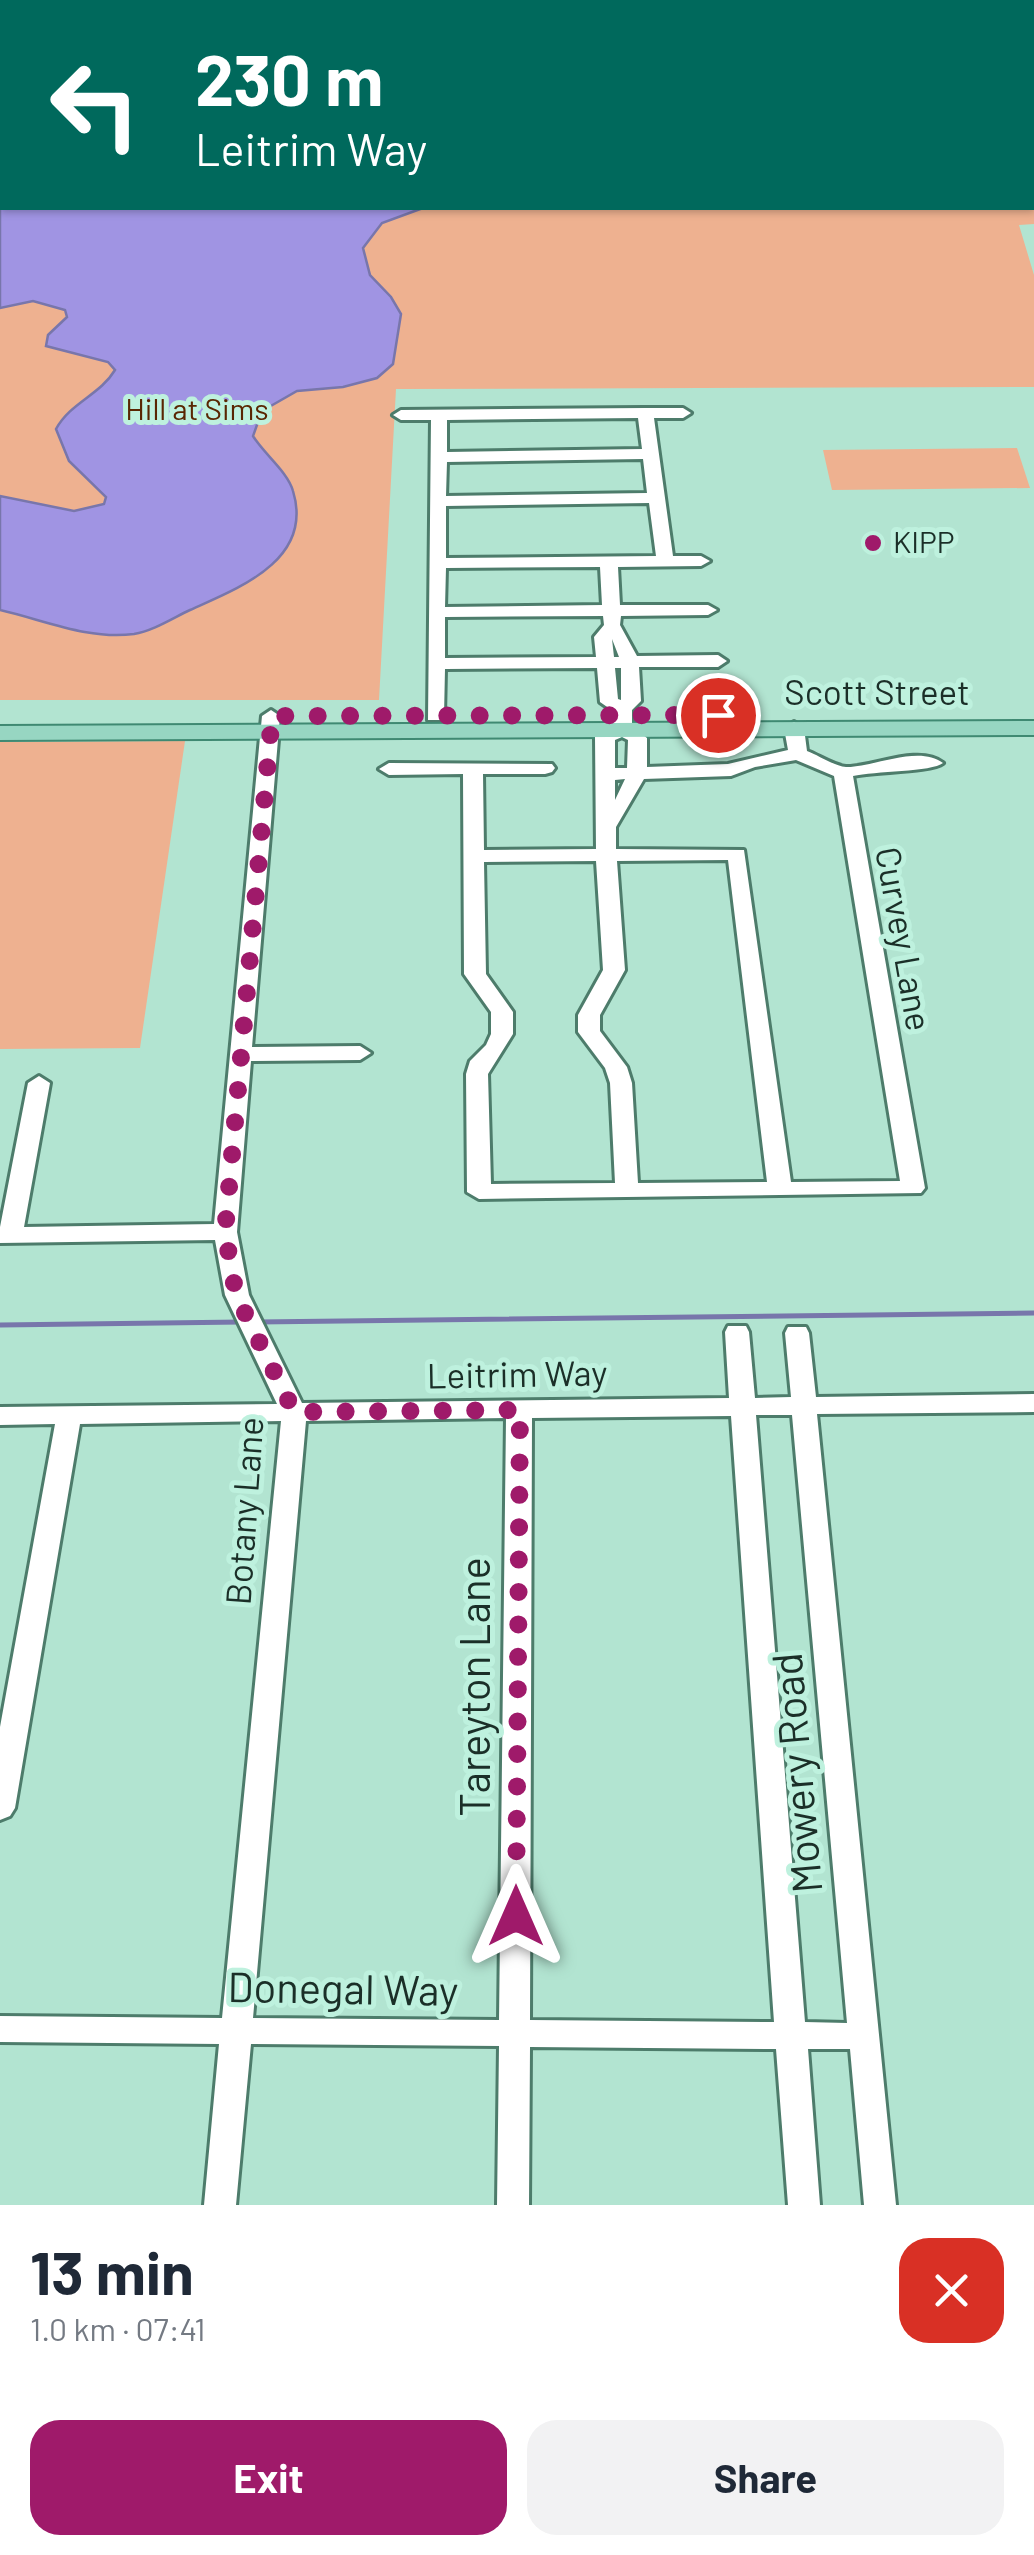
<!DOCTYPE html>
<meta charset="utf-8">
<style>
body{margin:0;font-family:Barlow,sans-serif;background:#f2f2f3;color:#1f2937;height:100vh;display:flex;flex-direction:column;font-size:38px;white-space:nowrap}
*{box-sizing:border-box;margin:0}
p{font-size:32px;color:#747a83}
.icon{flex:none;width:55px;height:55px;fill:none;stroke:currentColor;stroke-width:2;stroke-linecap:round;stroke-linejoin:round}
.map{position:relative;height:2205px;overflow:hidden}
.drawer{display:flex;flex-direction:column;background:#fff;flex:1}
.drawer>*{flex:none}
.hud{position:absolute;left:0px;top:0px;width:1035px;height:210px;box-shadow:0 2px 8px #0004;background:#00695c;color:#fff;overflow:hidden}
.pin{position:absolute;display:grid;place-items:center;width:85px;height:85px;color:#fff;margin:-42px;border:5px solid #fff;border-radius:50%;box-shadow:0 2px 10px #0007}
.me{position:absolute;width:110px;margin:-55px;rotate:0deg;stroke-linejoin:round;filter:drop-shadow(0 0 8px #0008)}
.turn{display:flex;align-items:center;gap:35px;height:210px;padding:0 30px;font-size:45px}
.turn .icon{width:130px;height:130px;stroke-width:2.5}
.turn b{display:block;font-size:70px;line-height:85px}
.round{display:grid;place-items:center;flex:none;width:105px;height:105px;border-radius:30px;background:#f2f2f3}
.headline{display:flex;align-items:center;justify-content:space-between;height:170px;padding:0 30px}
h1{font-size:60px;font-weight:700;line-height:75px}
.cta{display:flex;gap:20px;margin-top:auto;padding:20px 30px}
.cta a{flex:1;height:115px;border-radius:30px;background:#9f1a6a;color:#fff;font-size:40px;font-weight:700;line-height:115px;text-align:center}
.cta a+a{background:#f2f2f3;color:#1f2937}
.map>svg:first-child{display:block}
.green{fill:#eeb190}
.water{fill:#a094e3;stroke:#7876ab;stroke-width:2.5}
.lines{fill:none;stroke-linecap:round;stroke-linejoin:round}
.stream{stroke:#7876ab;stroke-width:5}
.river{fill:#a094e3;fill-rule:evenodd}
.minor-casing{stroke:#4d7c6b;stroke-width:6}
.major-casing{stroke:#3f8972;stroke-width:4}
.minor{fill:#fff;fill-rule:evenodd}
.major{fill:#97d6c2;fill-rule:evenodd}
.route{stroke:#9f1a6a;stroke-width:18;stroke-dasharray:0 32.4}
.poi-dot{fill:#9f1a6a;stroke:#bef1de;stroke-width:4}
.labels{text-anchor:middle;stroke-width:10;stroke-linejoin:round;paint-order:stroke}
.far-park-label{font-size:30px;fill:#592602;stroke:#bef1de}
.far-poi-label{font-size:30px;fill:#1b2f28;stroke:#bef1de;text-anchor:start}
.street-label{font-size:35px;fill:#1b2f28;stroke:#bef1de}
.near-street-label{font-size:42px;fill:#1b2f28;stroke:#bef1de}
</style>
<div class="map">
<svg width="1034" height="2205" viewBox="0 0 1034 2205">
<rect width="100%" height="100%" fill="#b2e4d1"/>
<!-- green -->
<g class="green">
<path d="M0,0h646v2h-644v7z"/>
<path d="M1034,141v83l-15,1 15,50v112l-638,2 -17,311h-379v-558l2,66h1030z"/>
<path d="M1017,448l13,40 -198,2 -9,-40z"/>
<path d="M185,741l-45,307 -140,1v-307z"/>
</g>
<!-- water -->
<path class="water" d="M0,158l2,50h421l-41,15 -19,25 7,27 21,22 10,17 -8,50 -16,14 -34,9 -46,4 -35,20 -9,25c10,17 35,36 40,55 21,69 -54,97 -103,119 -17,8 -37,21 -56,24 -46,6 -90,-14 -134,-24v-114l74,15 30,-7 2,-7 -37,-36 -13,-32c15,-27 44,-34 59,-59l-7,-8 -62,-16 2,-11 19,-18 -2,-7 -32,-9 -33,7z"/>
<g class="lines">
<!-- stream -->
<g class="stream">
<path d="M258,1322l776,-9"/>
<path d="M0,1325l242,-3"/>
</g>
<!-- river -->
<g class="river">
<path d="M64,0h18l1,2h-17z"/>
<rect x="1032" y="182" width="2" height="12"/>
</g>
<!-- minor casing -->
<g class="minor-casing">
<g id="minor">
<path d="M698,0h12l1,2h-12z"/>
<rect x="831" y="0" width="12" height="2"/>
<path d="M944,0h12l1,2h-12z"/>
<path d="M1032,110h2l-2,9z"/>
<path d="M645,408h38l8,5 -8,5h-29l19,138h28l9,5 -9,5 -83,1 2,38h88l9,5 -9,5 -87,1 -1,9 17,31 81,-1 9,6 -9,6h-79l2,34 -9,9v17l15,11v29l81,-3 60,-14 -4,-22 10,-6 10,6 3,23c11,4 27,15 39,16 25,1 73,-23 97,-4 -11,9 -69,8 -90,13l72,412 -4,5 -442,6 -12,-7 -1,-118 4,-13 16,-16 5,-11v-22l-27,-38 -1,-200 -74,1 -10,-6 10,-6 163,1 3,4 -3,4 -7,2h-62l1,76 112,-1 -1,-112 18,-11v-15l-13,-9 -3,-34 -152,1 -1,47 -2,4h-14l3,-300h-30l-8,-5 8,-5zM638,418l4,31 -195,3v-32zM643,459l4,34 -201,3 1,-34zM649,503l7,53 -210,2v-52zM600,567l2,38 -157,2 1,-39zM603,616l1,9 -10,12 2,20 -151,1v-41zM612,639l7,18h-5zM615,668h6v32l-3,-1zM622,737l6,3 -1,28h-12v-28zM796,760l38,16 66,405 -109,1 -47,-332 -128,-1v-22l28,-48 87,-3 24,-9zM625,779l-10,21v-20zM728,860l39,322 -129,1 -6,-100 -5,-16 -27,-36v-16l25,-45 -8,-109zM596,861l7,109 -25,45v17l27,36 5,15 5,100 -124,1 -3,-110 25,-40v-22l-27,-38 -2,-112z"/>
<path d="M271,710l9,6 -28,331 108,-1 11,7 -11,7 -109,1 -14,171 12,63 53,108 427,-5 -4,-66 3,-6h18l3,6 6,66 36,-1 -6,-64 3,-6h18l3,6 7,64 218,-3v18l-217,2 79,791h-32l-14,-156h-42l12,156h-32l-12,-156 -246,-2 -1,158h-32l2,-159 -248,-2 -15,161h-32l15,-161 -219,-2v-26l222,2 59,-597 -201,3 -65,384 -5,8 -10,4v-93l55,-303 -55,1v-18l277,-3 -52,-109 -10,-55 -215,3v-16l28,-144 11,-7 11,7 -26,144 190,-3 48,-508zM756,1415h36l55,608 -42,-1zM731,1416l43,606 -244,-2 2,-602zM506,1418l-7,602 -246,-2 53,-597z"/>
</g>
</g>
<!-- major casing -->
<g class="major-casing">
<path id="major" d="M1034,721v14l-1034,5v-14z"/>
</g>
<!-- minor -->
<use href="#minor" class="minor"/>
<!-- major -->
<use href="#major" class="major"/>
</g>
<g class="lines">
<!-- route -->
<path class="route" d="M516,1916l4,-506 -226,2 -58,-117 -11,-63 47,-516 446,-1"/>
</g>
<!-- markers -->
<circle class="poi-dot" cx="873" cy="543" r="10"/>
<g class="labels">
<!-- far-park labels -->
<g class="far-park-label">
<text x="197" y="420">Hill at Sims</text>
</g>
<!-- far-poi labels -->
<g class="far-poi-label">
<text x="893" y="553">KIPP</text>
</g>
<!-- street labels -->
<g class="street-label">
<text x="877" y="705">Scott Street</text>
<text transform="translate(903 939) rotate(80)" y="12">Curvey Lane</text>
<text transform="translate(517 1375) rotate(-1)" y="12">Leitrim Way</text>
<text transform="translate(245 1511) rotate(-86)" y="12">Botany Lane</text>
</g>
<!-- near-street labels -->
<g class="near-street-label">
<text transform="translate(475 1687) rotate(-90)" y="15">Tareyton Lane</text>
<text transform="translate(797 1773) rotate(-95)" y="15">Mowery Road</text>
<text transform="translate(343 1989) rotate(1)" y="15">Donegal Way</text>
</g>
</g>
</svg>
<div class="pin" style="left:718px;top:715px;background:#d93025"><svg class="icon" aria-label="arrive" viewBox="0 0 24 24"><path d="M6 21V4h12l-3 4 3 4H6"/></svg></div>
<svg class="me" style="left:516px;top:1916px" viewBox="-20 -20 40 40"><path d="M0-17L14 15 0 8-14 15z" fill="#9f1a6a" stroke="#fff" stroke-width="4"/></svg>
<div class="hud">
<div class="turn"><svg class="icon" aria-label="left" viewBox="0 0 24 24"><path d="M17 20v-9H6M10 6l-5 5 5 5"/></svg><div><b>230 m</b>Leitrim Way</div></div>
</div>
</div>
<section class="drawer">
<div class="headline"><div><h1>13 min</h1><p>1.0 km · 07:41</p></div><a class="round" style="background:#d93025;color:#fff"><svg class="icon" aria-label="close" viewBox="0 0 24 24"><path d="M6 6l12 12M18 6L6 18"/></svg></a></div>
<div class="cta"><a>Exit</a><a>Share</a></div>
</section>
